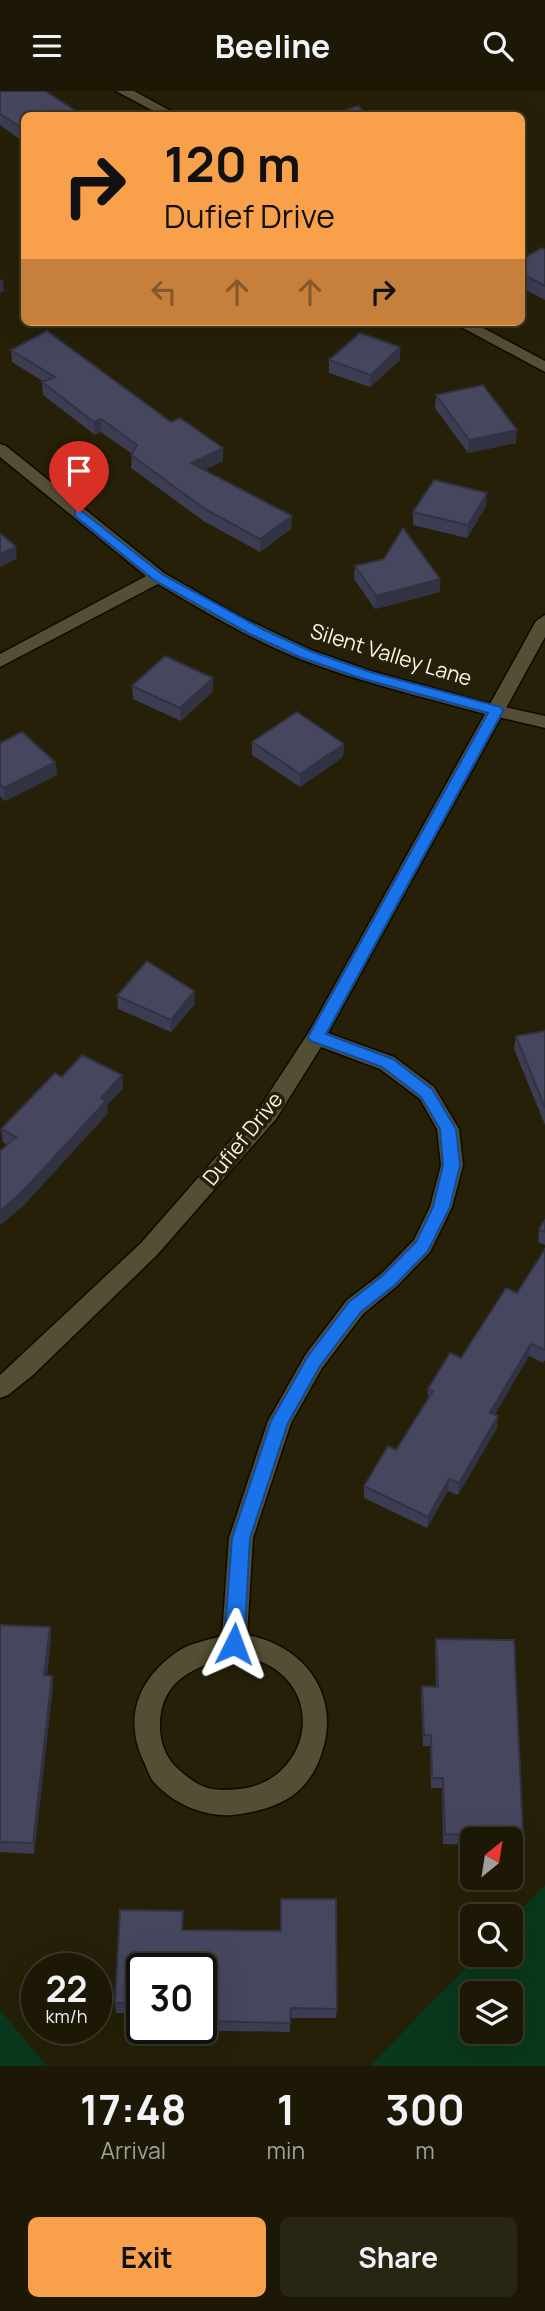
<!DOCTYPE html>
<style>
body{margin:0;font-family:Manrope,sans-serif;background:#292513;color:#f1f3f6;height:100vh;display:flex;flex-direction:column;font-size:26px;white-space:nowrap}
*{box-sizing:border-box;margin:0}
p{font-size:23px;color:#a0a09a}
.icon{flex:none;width:38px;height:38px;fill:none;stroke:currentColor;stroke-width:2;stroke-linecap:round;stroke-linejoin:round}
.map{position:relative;height:1975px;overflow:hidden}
.panel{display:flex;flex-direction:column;background:#1c1805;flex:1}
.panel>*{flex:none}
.top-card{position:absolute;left:21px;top:21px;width:504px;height:214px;border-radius:10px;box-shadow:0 7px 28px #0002,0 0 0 2px #3a3727;background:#f8a14a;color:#111;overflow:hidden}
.needle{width:46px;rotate:30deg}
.tools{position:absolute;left:460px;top:1736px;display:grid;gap:14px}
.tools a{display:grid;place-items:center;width:63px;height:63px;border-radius:10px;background:#1c1805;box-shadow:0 7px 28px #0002,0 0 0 2px #3a3727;font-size:35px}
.speed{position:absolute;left:21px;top:1862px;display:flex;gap:14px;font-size:35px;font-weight:700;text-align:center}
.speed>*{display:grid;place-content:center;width:91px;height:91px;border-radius:50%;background:#1c1805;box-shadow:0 7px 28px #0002,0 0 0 2px #3a3727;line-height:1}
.speed small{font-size:18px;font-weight:400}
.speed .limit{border:4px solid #111;border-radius:10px;background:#fff;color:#111}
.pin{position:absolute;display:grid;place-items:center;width:60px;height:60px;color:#fff;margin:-72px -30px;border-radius:50% 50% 50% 0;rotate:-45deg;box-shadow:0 0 7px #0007}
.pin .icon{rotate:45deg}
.me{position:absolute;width:77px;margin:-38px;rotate:3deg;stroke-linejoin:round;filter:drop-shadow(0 0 5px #0008)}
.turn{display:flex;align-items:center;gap:24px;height:147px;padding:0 28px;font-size:32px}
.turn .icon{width:91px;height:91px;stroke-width:2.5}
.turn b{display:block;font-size:49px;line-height:60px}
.lanes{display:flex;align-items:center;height:66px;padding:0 28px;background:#0003;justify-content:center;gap:35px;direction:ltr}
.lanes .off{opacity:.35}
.eta{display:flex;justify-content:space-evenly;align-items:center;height:119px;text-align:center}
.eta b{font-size:42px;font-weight:700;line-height:49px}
.primary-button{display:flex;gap:14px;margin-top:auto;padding:14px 28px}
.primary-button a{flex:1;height:80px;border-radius:10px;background:#f8a14a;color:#111;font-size:28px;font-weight:700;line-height:80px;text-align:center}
.primary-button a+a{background:#292513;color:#f1f3f6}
header{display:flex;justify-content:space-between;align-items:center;height:91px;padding:0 28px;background:#1c1805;font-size:32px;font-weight:700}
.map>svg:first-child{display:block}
.green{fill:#0a381c;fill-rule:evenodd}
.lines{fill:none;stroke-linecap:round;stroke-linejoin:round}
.lane-casing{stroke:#0f0900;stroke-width:3}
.street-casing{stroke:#0f0900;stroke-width:3}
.lane{fill:#544e34;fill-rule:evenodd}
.street{fill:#544e34;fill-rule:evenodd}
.wall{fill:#3c3d52}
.shaded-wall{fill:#313242}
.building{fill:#46475f;stroke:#313242;stroke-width:2}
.route{fill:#1a73e8;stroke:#114b97;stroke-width:2}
.labels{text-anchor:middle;stroke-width:7;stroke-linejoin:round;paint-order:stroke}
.street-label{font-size:21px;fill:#f8f5e6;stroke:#252007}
</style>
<header><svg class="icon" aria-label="menu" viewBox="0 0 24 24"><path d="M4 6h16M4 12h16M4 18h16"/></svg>Beeline<svg class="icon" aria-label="search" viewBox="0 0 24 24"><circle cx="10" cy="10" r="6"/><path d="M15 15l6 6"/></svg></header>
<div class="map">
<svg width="545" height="1975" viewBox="0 0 545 1975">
<rect width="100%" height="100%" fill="#252007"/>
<!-- green -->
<g class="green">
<path d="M545,1794v181h-175l108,-111h33v-35zM472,1902h39v39h-39z"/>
<path d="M0,1919l47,56h-47z"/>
</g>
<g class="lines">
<!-- lane casing -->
<g class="lane-casing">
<path id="lane" d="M496,614l49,11v12l-55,-13 -3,-4z"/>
</g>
<!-- street casing -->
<g class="street-casing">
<g id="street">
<path d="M116,0h18l44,24h-17z"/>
<path d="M452,231h20l73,39v11z"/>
<path d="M0,353l6,2 158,127 75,43 72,34 60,21 119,33 46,-83 9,-6v22l-217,396 66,24 40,30 25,42 4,36 -11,42 -22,45 -33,34 -34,28 -41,54 -31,55 -38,115 -6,97c57,10 94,60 75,117 -4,14 -13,30 -25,40 -18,15 -41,20 -64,23 -29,2 -60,-11 -80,-34 -4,-5 -6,-13 -9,-19 -21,-44 -6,-83 33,-110 12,-9 31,-12 45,-16l7,-98 39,-117 38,-67 41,-54 34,-26 33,-34 16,-33 11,-42 -4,-36 -17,-30 -40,-30 -59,-22 -45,72 -119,136 -124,120 -25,20 -8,3v-23l141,-132 119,-136 49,-75 176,-318c-62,-17 -125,-32 -185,-55 -50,-20 -96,-48 -142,-75l-158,83v-13l146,-78 -146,-119zM234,1564c12,3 25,4 36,11 58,34 34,117 -31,123 -29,3 -40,-1 -62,-21 -11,-10 -16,-24 -17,-38 -2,-50 33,-62 74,-75z"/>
</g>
</g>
<!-- lane -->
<use href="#lane" class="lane"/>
<!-- street -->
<use href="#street" class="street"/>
</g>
<!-- wall -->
<g class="wall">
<path d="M0,0l24,24v26l-6,-3 -18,-13z"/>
<path d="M545,159v50l-23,-12v-29z"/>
<path d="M400,256v13l-30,27 -41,-14v-13z"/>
<path d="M11,259l212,111 -19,9 88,46 -1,13 -31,23 -55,-30 -74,-54 1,-14 -31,-22 -6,3 -52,-40 -1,-13h2l-32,-20z"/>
<path d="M436,304l80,48 -48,10 -33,-45z"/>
<path d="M486,415l-19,32 -54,-13v-13z"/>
<path d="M355,475l85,26 -65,17 -21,-30z"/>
<path d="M132,595l81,5 -32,30 -48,-22z"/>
<path d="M252,651l92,2 -1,13 -43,30 -48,-32z"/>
<path d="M0,652l55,19 2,13 -52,26 -5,-5z"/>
<path d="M117,905l78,8 -24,28 -53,-23z"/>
<path d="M545,940v94l-31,-76 2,-13z"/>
<path d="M122,984l1,13 -16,17 1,8 -85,93 -23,19v-74l7,-6 -4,-3 -2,-13 61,-52z"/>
<path d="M545,1129v25l-7,-3 1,-13z"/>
<path d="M545,1158v111l-2,3 -14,-7 -34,58 2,14 -39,67 -10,-4 -21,37 -63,-30v-12l32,-36 32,-51v-10l33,-31 56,-65z"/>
<path d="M0,1534l51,13 -4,37 6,12 -19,167 -34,-2z"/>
<path d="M436,1548l87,196 -2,11 -10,-1v-6h-39v6l-29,-1 -1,-56h-11l-1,-42h-7l-2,-49 1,-11 14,1 -1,-37z"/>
<path d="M183,1820v19l154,79 -1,9h-46v14l-114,-2v-2h25v-59h-59v44h-26l-1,-10z"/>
</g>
<!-- shaded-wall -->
<g class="shaded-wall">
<path d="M3,188l1,12 -4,2v-13z"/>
<path d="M400,256v13l-30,27 1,-12z"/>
<path d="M101,328v13l-6,3 -1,-13z"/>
<path d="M517,339l-1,13 -48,10 1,-13z"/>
<path d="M223,357v13l-32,15v-13z"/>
<path d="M487,402l-1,13 -19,32 1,-13z"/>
<path d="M292,425l-1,13 -31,23v-13z"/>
<path d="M16,456l1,12 -17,8v-13z"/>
<path d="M440,488v13l-65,17 1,-13z"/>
<path d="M213,587v13l-32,30 -1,-13z"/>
<path d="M344,653l-1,13 -43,30v-13z"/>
<path d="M55,671l2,13 -52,26 -1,-13z"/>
<path d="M194,900l1,13 -24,28v-12z"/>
<path d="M122,984l1,13 -16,17 1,8 -85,93 -23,19v-14z"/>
<path d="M531,1253l-2,12 -40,68 1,-12z"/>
<path d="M498,1325l-1,12 -39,67 1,-12z"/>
<path d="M449,1388l-1,12 -21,37 1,-11z"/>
<path d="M50,1536l1,11 -5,48 -2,-11z"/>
<path d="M52,1585l1,11 -19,167 -1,-11z"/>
</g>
<!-- building -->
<g class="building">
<path d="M0,0h45l37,24h-58v14l-7,-4 -17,-11z"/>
<path d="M358,15l9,9h-35z"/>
<path d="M92,21l7,3h-13z"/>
<path d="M542,157l3,2v36l-23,-12v-15z"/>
<path d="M47,240l124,91 9,-4 43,30 -32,15 101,53 -32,23 -55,-30 -74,-54 6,-10 -36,-26 -7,3 -52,-40 13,-5 -44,-27z"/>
<path d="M360,242l40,14 -29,28 -42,-15z"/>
<path d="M483,294l34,45 -48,10 -33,-45z"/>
<path d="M434,389l53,13 -19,32 -55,-13z"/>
<path d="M403,437l37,51 -64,17 -21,-30 29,-7z"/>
<path d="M0,442l16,14 -16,7z"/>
<path d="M165,565l48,22 -33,30 -48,-22z"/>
<path d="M297,621l47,32 -44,30 -48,-32z"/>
<path d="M22,641l33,30 -51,26 -4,-3v-42z"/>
<path d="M147,870l47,30 -23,29 -54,-24z"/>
<path d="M545,940v77l-29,-72z"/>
<path d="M82,964l40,20 -21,23 5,3 -85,92 -21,18v-60l16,-14 -15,-8 54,-56 7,4z"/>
<path d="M545,1129v12l-6,-3z"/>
<path d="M545,1158v101l-14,-6 -41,68 8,4 -39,67 -10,-4 -21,38 -64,-31 24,-40 8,4 37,-59 -5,-2 22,-36 11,5 45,-70 11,5z"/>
<path d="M0,1534l50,2 -6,48 8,1 -19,167 -33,-1z"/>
<path d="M436,1548l78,1 9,195 -78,-1 -2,-56h-11l-1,-43h-7l-2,-49 16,1z"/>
<path d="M281,1808h55l1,110 -46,-1 -1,15 -89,-2v-52h-59v35l-27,-1 5,-93 63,1 -1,19 99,1z"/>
</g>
<!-- route -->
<path class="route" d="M79,418l84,66 99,54 48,22 60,21 131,35 2,4 -177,323 67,25 39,30 24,40 4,36 -10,42 -22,44 -33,34 -34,27 -41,54 -32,57 -38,115 -6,106 -3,6 -7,3 -7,-3 -3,-6 8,-106 39,-117 37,-65 41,-54 34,-27 33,-33 17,-35 10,-42 -3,-36 -19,-32 -39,-30 -71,-26 -3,-4 180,-324 -128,-35 -60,-21 -48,-22 -98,-55 -79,-64v-6z"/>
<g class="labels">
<!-- street labels -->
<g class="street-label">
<text transform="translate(391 564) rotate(17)" y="7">Silent Valley Lane</text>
<text transform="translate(243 1048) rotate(-51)" y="7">Dufief Drive</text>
</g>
</g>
</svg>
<div class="tools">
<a><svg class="needle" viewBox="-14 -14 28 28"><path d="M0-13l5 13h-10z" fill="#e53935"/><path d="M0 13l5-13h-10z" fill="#a0a09a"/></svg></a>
<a><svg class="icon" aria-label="search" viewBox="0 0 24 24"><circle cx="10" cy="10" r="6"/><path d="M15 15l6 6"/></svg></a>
<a><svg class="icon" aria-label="layers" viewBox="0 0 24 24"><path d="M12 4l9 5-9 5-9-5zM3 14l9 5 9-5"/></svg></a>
</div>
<div class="speed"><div>22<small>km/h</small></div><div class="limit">30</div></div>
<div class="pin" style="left:79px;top:422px;background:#d93025"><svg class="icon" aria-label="arrive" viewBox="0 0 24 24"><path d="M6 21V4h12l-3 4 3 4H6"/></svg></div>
<svg class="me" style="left:234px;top:1553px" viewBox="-20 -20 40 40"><path d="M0-17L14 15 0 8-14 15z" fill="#1a73e8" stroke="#fff" stroke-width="4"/></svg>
<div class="top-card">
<div class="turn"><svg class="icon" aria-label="right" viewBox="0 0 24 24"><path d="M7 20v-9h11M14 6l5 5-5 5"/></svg><div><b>120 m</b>Dufief Drive</div></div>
<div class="lanes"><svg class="icon off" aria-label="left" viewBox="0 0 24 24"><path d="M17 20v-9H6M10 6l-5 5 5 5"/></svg><svg class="icon off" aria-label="ahead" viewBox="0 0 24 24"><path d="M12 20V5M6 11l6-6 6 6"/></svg><svg class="icon off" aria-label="ahead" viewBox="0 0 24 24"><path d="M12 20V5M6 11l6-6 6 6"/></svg><svg class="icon" aria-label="right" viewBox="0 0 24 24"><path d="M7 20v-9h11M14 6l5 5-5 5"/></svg></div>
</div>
</div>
<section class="panel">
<div class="eta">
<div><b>17:48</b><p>Arrival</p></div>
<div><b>1</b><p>min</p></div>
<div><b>300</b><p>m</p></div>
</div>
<div class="primary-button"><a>Exit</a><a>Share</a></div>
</section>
